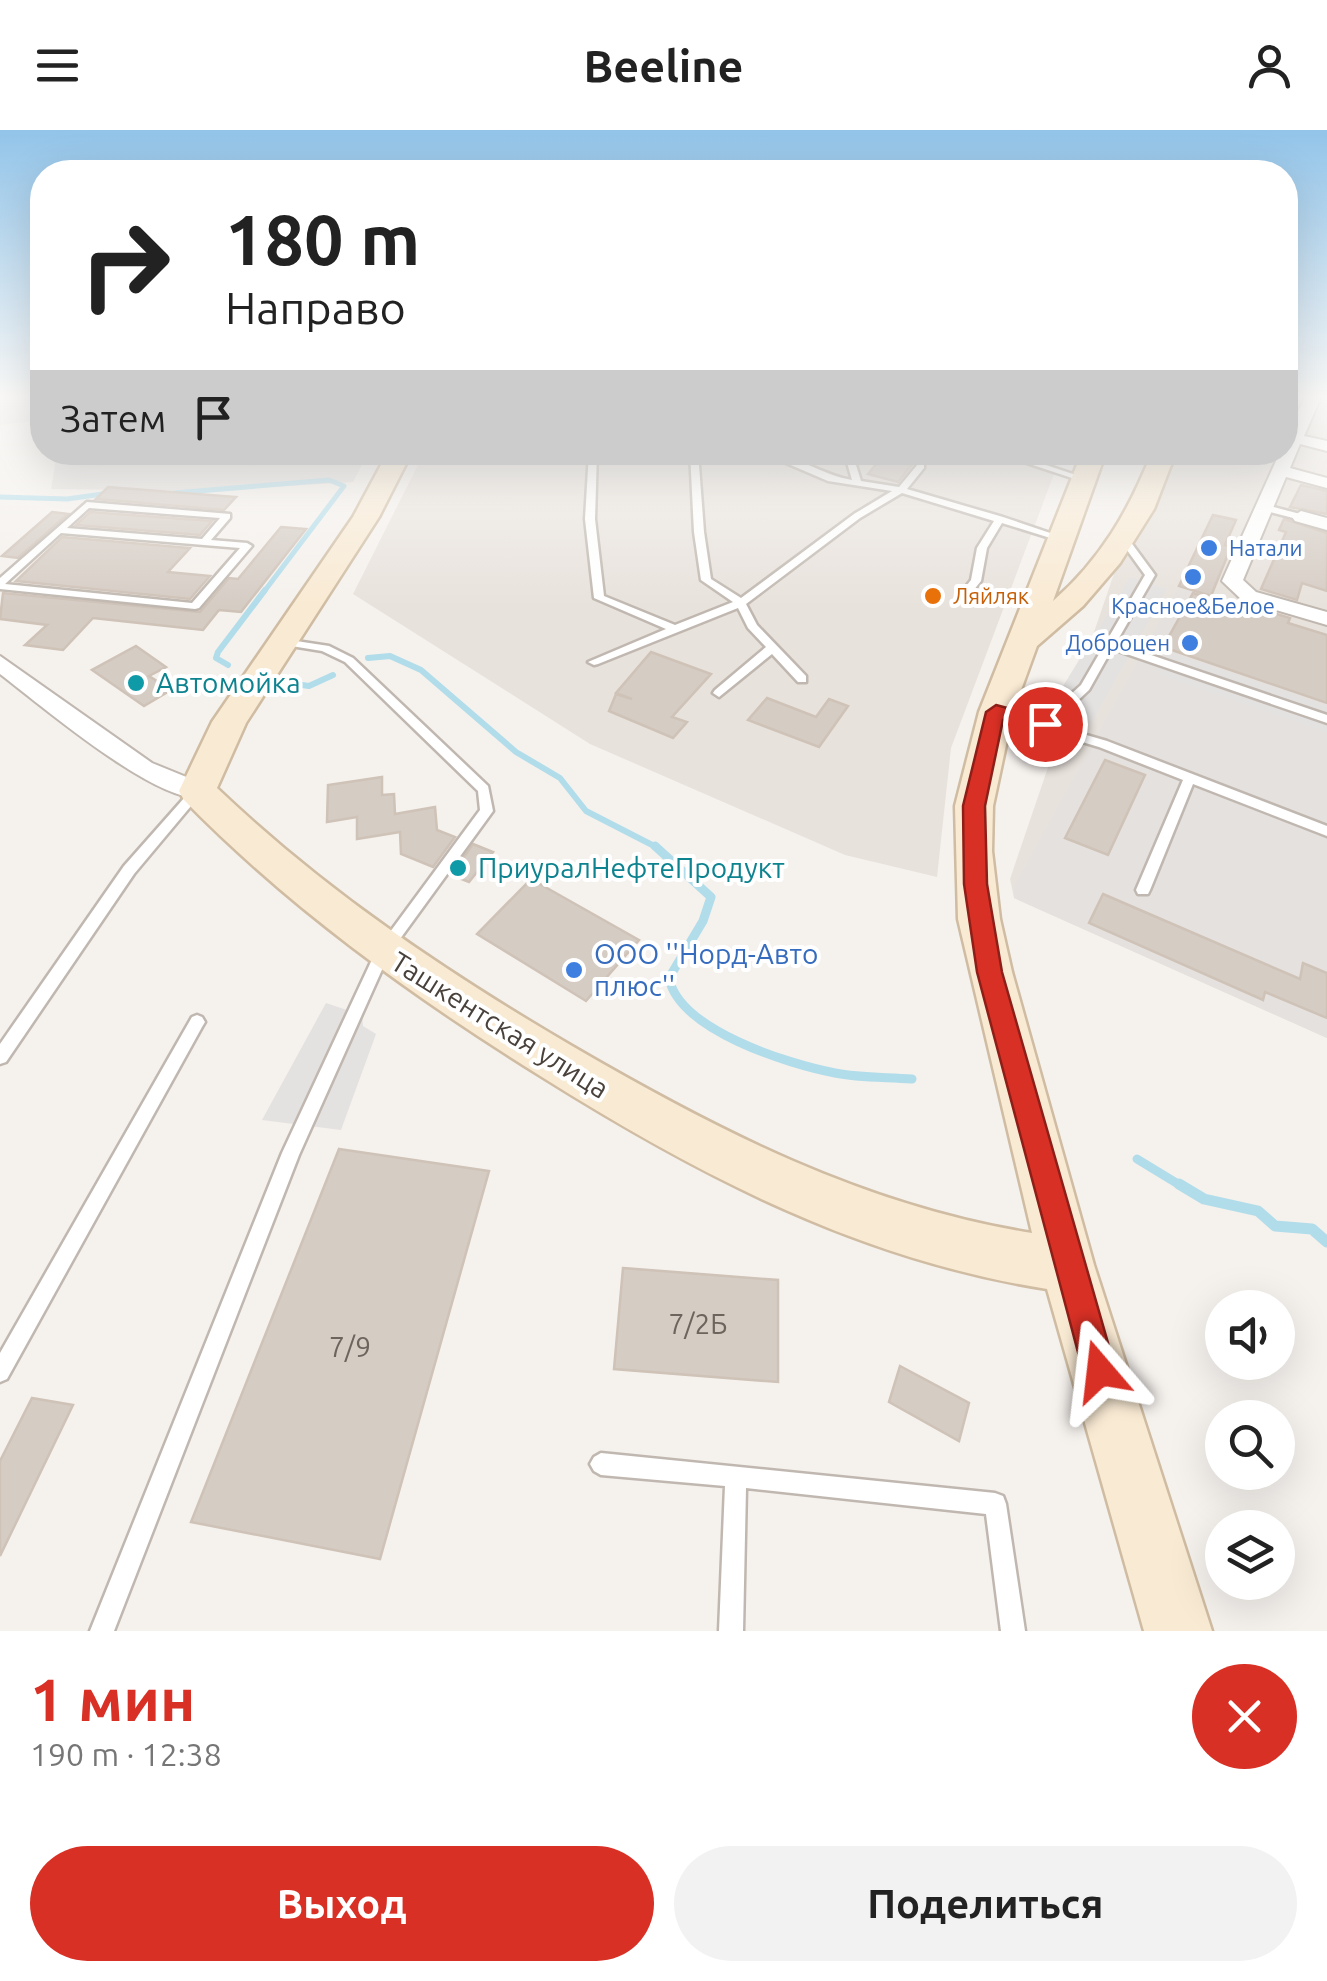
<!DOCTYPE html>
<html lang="ru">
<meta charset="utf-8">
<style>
body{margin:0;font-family:Ubuntu,sans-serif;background:#f2f2f2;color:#222;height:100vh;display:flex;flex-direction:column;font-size:38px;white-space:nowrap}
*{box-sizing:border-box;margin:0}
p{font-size:32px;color:#767676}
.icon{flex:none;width:55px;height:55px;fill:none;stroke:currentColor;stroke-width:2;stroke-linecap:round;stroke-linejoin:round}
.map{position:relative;height:1501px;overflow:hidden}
.drawer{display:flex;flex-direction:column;background:#fff;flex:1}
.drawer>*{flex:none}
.banner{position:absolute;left:30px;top:30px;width:1268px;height:305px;border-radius:40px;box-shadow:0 10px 40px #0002;background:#fff;color:#222;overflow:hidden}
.controls{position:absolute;left:1205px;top:1160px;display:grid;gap:20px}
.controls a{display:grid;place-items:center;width:90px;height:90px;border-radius:50%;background:#fff;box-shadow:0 10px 40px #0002;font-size:50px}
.pin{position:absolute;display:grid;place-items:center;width:85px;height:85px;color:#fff;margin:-42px;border:5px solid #fff;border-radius:50%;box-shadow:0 2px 10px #0007}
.me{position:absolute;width:110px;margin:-55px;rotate:343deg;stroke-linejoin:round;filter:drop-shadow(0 0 8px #0008)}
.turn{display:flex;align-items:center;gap:35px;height:210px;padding:0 30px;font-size:45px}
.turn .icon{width:130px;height:130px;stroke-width:2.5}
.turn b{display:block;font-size:70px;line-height:85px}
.then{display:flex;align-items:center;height:95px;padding:0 30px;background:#0003;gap:20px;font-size:38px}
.round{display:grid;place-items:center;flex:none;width:105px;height:105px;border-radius:52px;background:#f2f2f2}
.summary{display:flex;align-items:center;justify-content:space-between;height:170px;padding:0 30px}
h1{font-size:60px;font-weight:700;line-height:75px;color:#d93025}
.primary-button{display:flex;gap:20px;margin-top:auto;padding:20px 30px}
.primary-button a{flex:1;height:115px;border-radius:60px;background:#d93025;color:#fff;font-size:40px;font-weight:700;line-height:115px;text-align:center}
.primary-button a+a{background:#f2f2f2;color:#222}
header{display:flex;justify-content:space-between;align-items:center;height:130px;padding:0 30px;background:#fff;font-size:45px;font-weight:700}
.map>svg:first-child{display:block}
.residential{fill:#e8e2dc}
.industrial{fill:#e5e1de}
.parking{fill:#e4e2e1}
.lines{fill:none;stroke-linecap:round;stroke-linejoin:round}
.stream-far3{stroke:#b1dcea;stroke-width:5}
.stream-far2{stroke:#b1dcea;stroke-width:6}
.stream-far1{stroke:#b1dcea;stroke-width:9}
.stream{stroke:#b1dcea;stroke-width:11}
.building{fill:#d5ccc4;stroke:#cfc2b7;stroke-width:2.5}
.lane-casing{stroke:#c0b8b0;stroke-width:5}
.street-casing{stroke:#c0b8b0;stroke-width:4}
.secondary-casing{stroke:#cfbca2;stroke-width:5}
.lane{fill:#fff;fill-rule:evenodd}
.street{fill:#fff;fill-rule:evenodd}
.secondary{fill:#f9ead3;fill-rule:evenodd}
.route{fill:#d93025;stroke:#8d1f18;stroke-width:2.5}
.shop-dot{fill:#3f7fe0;stroke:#fff;stroke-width:4}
.food-dot{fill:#e8710a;stroke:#fff;stroke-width:4}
.culture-dot{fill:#0f9aa8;stroke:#fff;stroke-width:4}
.labels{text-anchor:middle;stroke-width:8;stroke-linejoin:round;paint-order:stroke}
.far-shop-label{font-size:22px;fill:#366cbe;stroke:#fff;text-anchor:start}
.far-food-label{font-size:22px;fill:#c56008;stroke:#fff;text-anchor:start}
.culture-label{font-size:28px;fill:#0d838f;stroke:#fff;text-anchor:start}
.shop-label{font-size:28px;fill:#366cbe;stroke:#fff;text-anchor:start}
.street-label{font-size:28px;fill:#49413b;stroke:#fff}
.near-number-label{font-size:28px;fill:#6c645d}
</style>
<header><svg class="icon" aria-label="menu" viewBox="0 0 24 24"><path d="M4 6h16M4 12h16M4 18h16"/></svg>Beeline<svg class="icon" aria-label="person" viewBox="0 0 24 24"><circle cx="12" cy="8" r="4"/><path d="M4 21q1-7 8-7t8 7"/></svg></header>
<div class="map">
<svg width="1327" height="1501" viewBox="0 0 1327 1501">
<rect width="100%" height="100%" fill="#f5f1ed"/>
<!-- residential -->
<g class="residential">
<path d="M1285,267h42v641l-313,-140 -4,-19 145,-426 130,-1z"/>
<path d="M979,322l75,22 -103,274 -14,129 -92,-22 -255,-111 -237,-150 71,-141z"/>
</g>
<!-- industrial -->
<g class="industrial">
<path d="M0,267h42v23l-42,5z"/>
<path d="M57,323h311l-15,29 -150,9 -152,-2z"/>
<path d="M1179,456l148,48v404l-313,-140v-12z"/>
</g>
<!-- parking -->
<g class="parking">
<path d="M1130,447l37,12 -77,136 -41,-16z"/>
<path d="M1169,522l158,54v27l-170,-59z"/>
<path d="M326,873l36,12 1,11 13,8 -35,96 -79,-10z"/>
</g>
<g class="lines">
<!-- stream-far3 -->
<g class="stream-far3">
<path d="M174,363l155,-13 15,6 -81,107"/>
<path d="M0,367l67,2 43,-6"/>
</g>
<!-- stream-far2 -->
<g class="stream-far2">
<path d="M368,528l22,-2 31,14 95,82 44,26 26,33 74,38"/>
<path d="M228,535l-12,-7 2,-6 47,-62"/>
<path d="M302,555l7,1 24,-11"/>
</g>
<!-- stream-far1 -->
<g class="stream-far1">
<path d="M655,716l56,51 -8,24 -34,57c10,52 119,86 166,95 25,5 52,4 77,6"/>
<path d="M1137,1029l46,28"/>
</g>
<!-- stream -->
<path class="stream" d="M1179,1054l25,15 54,12 17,15 37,3 15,13"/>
</g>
<!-- building -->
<g class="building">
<path d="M886,322h36l-24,30 -30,-8z"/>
<path d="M1301,355l26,6v23l-37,-7z"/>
<path d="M108,357l128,10 -12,13 -128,-11z"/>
<path d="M52,382l16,2 -50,44 -16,-2z"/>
<path d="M90,382l122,9 -12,14 -124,-10z"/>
<path d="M1213,385l23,5 -11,25 6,2 -20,49 -32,-10z"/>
<path d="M1284,389l43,14v58l-25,-8 -5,17 -36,-11 25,-57 -7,-2z"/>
<path d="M281,397l25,2 -65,83 -22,-2 -16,20 -110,-12 -30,32 -38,-5 22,-20 -47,-6 3,-26 197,19 29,-34 9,1z"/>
<path d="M62,407l128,11 -22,24 42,4 -20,23 -174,-18z"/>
<path d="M1193,463l58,18 2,-4 37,11 -2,5 39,12v68l-164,-56z"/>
<path d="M136,516l30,21 -17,9 22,14 -27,16 -52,-36z"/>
<path d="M651,522l60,22 -39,43 15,5 -14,16 -64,-27 7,-17 16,5 -16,-6z"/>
<path d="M767,568l49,19 13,-18 19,7 -29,41 -71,-27z"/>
<path d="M1105,630l40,15 -37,80 -43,-17z"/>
<path d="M382,647v18l12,-1 1,20 40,-7 2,23 18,7 -22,30 -32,-13 -1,-22 -43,7v-22l-30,5 1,-37z"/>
<path d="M473,714l20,8 -24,30 -18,-7z"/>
<path d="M531,749l108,61 -53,61 -109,-67z"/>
<path d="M1103,764l197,85 3,-16 24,10v45l-62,-26 -2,8 -174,-77z"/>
<path d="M339,1019l150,22 -109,388 -189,-37z"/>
<path d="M623,1138l155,12v102l-164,-13z"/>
<path d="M900,1236l69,37 -10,38 -70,-39z"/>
<path d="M32,1268l41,7 -73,151v-95z"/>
</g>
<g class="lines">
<!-- lane casing -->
<g class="lane-casing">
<g id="lane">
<path d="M589,322h8l-2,67 9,77 71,29 58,-23 -32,-22 -7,-48 -4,-80h8l6,80 7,47 30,19 113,-84 38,-23 -64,-10 -68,-29c32,0 61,23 92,28l-8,-28h8l9,29 38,6 19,-23h6v4l-17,21 96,28 65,22 -5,3 -61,-19 -15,25 -6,33 -17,21h-8l-1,-2 16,-20 6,-32 17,-27 -92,-28 -42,25 -114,86 11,21 49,51v6h-8l-26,-28 -53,43 -6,-4 2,-3 51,-43 -18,-19 -10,-20 -140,56 -4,1 -6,-3 78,-33 -72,-31 -9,-79z"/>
<path d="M993,322h14l81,27 -7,2z"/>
<path d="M87,372l143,12v4l-19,22 36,3 5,3 -53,62 -4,1 -195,-20v-11zM89,378l131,10 -18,21 -135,-11zM61,403l179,15 -48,55 -187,-19z"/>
<path d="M1262,374l42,11 2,2 -5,3 -42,-11 -2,-2z"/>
<path d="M1121,407h6l28,38 -39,68 211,72v8l-215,-74 -23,41 -37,35 55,16 220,85v10l-134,-52 -43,106 -2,4h-10l-2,-4 47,-110 -84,-33 -107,-32 -2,-3 6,-4 45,13 40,-36 64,-110 -26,-36z"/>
<path d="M283,509l46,7 24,12 135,128 5,25 -104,143 -90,201 -185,476h-24l192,-478 94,-202 104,-141 -2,-19 -133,-129 -23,-11 -43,-7v-4z"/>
<path d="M197,656l4,2 2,3 -2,3 -67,80 -128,188 -6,2v-20l124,-178 69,-78z"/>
<path d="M197,885l5,2 3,5 -3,5 -195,352 -7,3v-29l192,-336z"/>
<path d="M601,1323l394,40 8,3 3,8 19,127h-24l-15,-117 -240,-26 -3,143h-24l6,-145 -124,-11 -7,-4 -4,-7 4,-7z"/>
</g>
</g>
<!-- street casing -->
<g class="street-casing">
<g id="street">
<path d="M1305,267h16l-17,39 23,5v10l-27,-7 -10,24 37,10v10l-41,-11 -43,103 13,12 71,20v13l-85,-25 -20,-19 58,-129h5l1,-14z"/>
<path d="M1301,381l26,7v12l-32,-9 -3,-4z"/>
<path d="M0,526l152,107 54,22 4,6 -4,6c-43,13 -169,-95 -206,-123z"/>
</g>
</g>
<!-- secondary casing -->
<g class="secondary-casing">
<path id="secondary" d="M388,322h24l-33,65 -133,206 -29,65c107,102 227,183 355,258 146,85 292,160 460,187l-74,-314 -3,-113 24,-94 103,-260h24l-53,149c47,-41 76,-90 99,-149h24l-22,57 -34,54 -37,43 -46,40 -24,66 -20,94 -1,45 8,68 12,53 82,293 118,366h-68l-97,-342c-186,-29 -347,-113 -505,-212 -130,-81 -251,-168 -358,-277l-5,-9 33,-69 141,-205z"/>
</g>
<!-- lane -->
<use href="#lane" class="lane"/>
<!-- street -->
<use href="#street" class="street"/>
<!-- secondary -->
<use href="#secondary" class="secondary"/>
</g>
<!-- sky -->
<linearGradient id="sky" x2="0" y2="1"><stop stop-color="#92c4e9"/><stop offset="0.56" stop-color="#faf9f7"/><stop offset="1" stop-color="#faf9f7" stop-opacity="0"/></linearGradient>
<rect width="1327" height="477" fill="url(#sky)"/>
<!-- route -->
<path class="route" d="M996,575l56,15 3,4 -10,7 -42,-11 -18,86 2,78 15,88 114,399 -5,12 -11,4 -12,-4 -5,-12 -106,-399 -13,-88 -1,-78 23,-94z"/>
<!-- markers -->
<g class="shop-dot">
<circle cx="1209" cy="418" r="10"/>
<circle cx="1193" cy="447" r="10"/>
<circle cx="1190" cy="513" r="10"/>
<circle cx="574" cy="840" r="10"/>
</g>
<circle class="food-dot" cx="933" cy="466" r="10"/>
<g class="culture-dot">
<circle cx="136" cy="553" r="10"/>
<circle cx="458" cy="738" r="10"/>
</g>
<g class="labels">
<!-- far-shop labels -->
<g class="far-shop-label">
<text x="1229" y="426">Натали</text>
<text x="1193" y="484" text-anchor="middle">Красное&amp;Белое</text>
<text x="1170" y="521" text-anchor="end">Доброцен</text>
</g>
<!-- far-food labels -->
<g class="far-food-label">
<text x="953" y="474">Ляйляк</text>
</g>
<!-- culture labels -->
<g class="culture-label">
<text x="156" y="563">Автомойка</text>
<text x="478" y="748">ПриуралНефтеПродукт</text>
</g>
<!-- shop labels -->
<g class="shop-label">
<text x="594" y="834">ООО ''Норд-Авто<tspan x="594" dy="32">плюс''</tspan></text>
</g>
<!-- street labels -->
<g class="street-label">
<text transform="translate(500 895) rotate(32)" y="10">Ташкентская улица</text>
</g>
<!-- near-number labels -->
<g class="near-number-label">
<text x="698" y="1204">7/2Б</text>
<text x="350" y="1227">7/9</text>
</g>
</g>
</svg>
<div class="controls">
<a><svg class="icon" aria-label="sound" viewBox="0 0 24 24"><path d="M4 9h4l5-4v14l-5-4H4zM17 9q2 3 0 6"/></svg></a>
<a><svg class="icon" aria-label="search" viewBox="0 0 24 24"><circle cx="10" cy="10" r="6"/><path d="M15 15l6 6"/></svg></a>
<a><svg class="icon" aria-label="layers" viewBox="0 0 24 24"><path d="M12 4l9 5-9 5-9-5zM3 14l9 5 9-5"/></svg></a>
</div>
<div class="pin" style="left:1045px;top:594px;background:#d93025"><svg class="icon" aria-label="arrive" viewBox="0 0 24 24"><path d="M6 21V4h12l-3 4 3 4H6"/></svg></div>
<svg class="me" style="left:1100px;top:1241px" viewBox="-20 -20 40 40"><path d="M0-17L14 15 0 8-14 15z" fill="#d93025" stroke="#fff" stroke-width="4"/></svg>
<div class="banner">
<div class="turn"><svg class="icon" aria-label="right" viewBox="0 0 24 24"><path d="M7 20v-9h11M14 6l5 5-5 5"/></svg><div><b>180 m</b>Направо</div></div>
<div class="then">Затем<svg class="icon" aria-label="arrive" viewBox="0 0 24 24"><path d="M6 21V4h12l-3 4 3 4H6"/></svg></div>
</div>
</div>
<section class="drawer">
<div class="summary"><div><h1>1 мин</h1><p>190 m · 12:38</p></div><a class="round" style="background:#d93025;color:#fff"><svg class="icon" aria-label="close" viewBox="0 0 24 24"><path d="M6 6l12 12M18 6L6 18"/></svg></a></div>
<div class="primary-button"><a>Выход</a><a>Поделиться</a></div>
</section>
